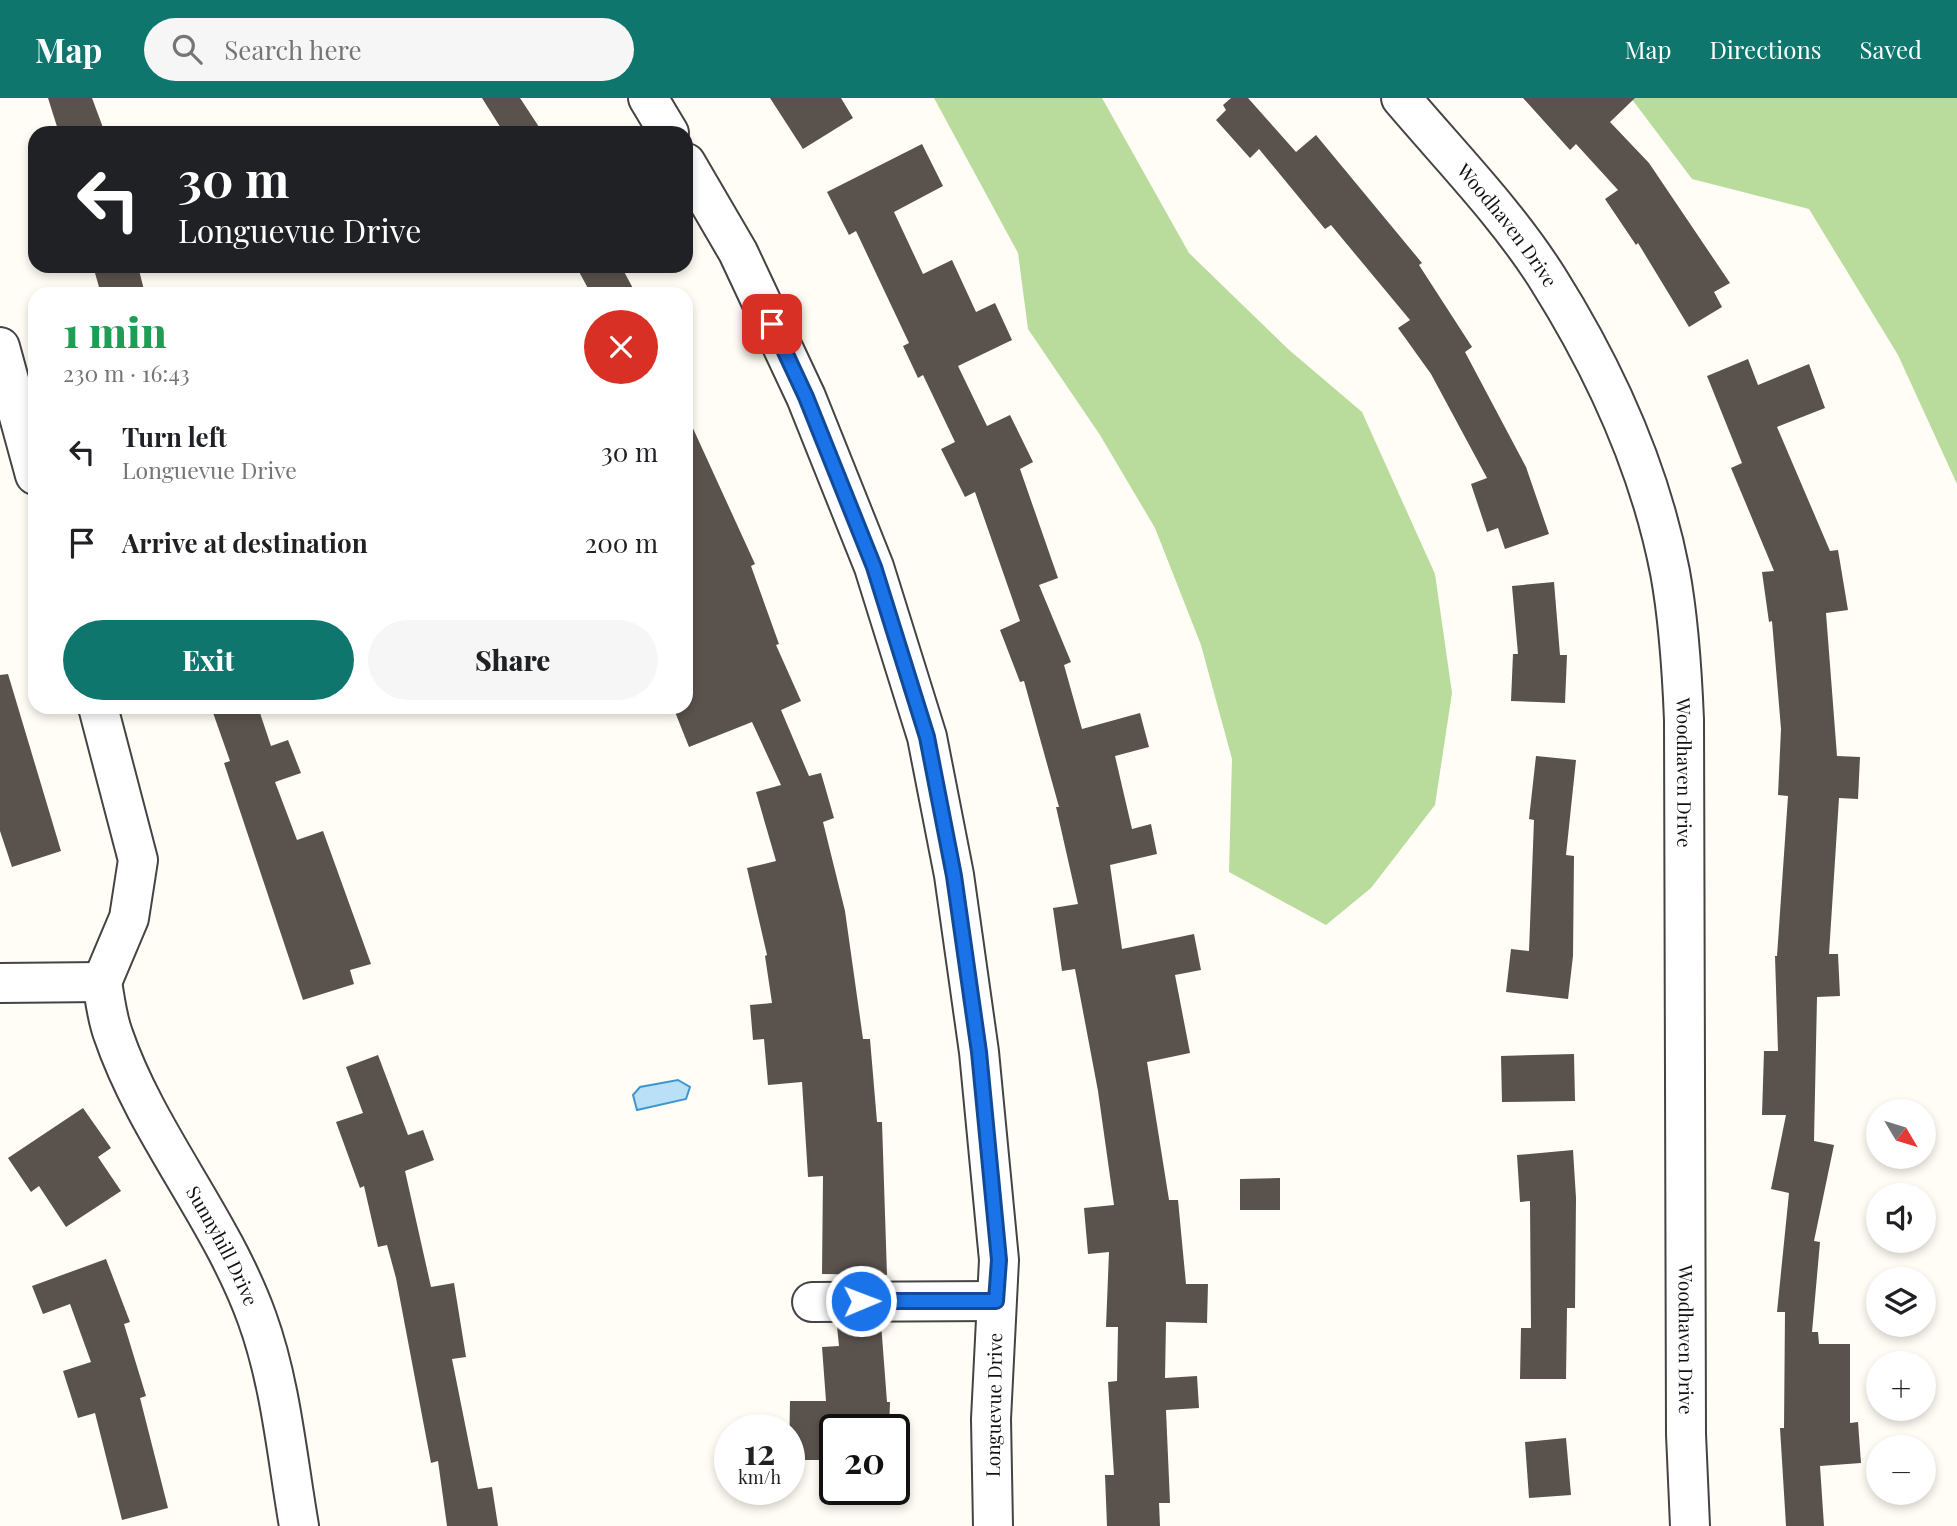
<!DOCTYPE html>
<meta charset="utf-8">
<style>
body{margin:0;font-family:"Playfair Display",serif;background:#f6f6f6;color:#202124;height:100vh;display:flex;flex-direction:column;font-size:26px;white-space:nowrap}
*{box-sizing:border-box;margin:0}
p{font-size:23px;color:#757577}
.icon{flex:none;width:38px;height:38px;fill:none;stroke:currentColor;stroke-width:2;stroke-linecap:round;stroke-linejoin:round}
.map{position:relative;flex:1;overflow:hidden}
.panel{position:absolute;left:28px;top:189px;width:665px;height:427px;display:flex;flex-direction:column;background:#fff;border-radius:21px;box-shadow:0 4px 10px #0003}
.panel>*{flex:none}
.top-card{position:absolute;left:28px;top:28px;width:665px;height:147px;border-radius:21px;box-shadow:0 4px 10px #0003;background:#202124;color:#fff;overflow:hidden}
.needle{width:46px;rotate:128deg}
.buttons{position:absolute;left:1866px;top:1001px;display:grid;gap:14px}
.buttons a{display:grid;place-items:center;width:70px;height:70px;border-radius:50%;background:#fff;box-shadow:0 4px 10px #0003;font-size:35px}
.speed{position:absolute;left:714px;top:1316px;display:flex;gap:14px;font-size:35px;font-weight:700;text-align:center}
.speed>*{display:grid;place-content:center;width:91px;height:91px;border-radius:50%;background:#fff;box-shadow:0 4px 10px #0003;line-height:1}
.speed small{font-size:18px;font-weight:400}
.speed .limit{border:4px solid #111;border-radius:10px;background:#fff;color:#111}
.pin{position:absolute;display:grid;place-items:center;width:60px;height:60px;color:#fff;margin:-30px;border-radius:14px;box-shadow:0 4px 10px #0006}
.me{position:absolute;width:77px;margin:-38px;rotate:89deg;stroke-linejoin:round;filter:drop-shadow(0 0 5px #0008)}
.turn{display:flex;align-items:center;gap:24px;height:147px;padding:0 35px;font-size:32px}
.turn .icon{width:91px;height:91px;stroke-width:2.5}
.turn b{display:block;font-size:49px;line-height:60px}
.round{display:grid;place-items:center;flex:none;width:74px;height:74px;border-radius:37px;background:#f6f6f6}
.summary{display:flex;align-items:center;justify-content:space-between;height:119px;padding:0 35px}
h1{font-size:42px;font-weight:800;line-height:52px;color:#1e9e55}
.primary-button{display:flex;gap:14px;margin-top:auto;padding:14px 35px}
.primary-button a{flex:1;height:80px;border-radius:42px;background:#0f766e;color:#fff;font-size:28px;font-weight:800;line-height:80px;text-align:center}
.primary-button a+a{background:#f6f6f6;color:#202124}
ul{padding:0;list-style:none}
li{display:flex;align-items:center;gap:21px;height:91px;padding:0 35px}
li div{flex:1}
li b{display:block;font-size:26px}
li em{font-style:normal}
header{display:flex;align-items:center;gap:42px;box-sizing:border-box;height:98px;padding:0 35px;background:#0f766e;color:#fff}
header strong{font-size:33px}
nav{display:flex;gap:38px;margin-inline-start:auto;font-size:24px}
.search{width:490px;height:63px;background:#f6f6f6;display:flex;align-items:center;gap:18px;box-sizing:border-box;padding:0 24px;border-radius:38px;color:#757577;font-size:26px}
.map>svg:first-child{display:block}
.forest{fill:#b9dc9c}
.water{fill:#b9e0f7;stroke:#3f96cf;stroke-width:2}
.building{fill:#5a524d}
.lines{fill:none;stroke-linecap:round;stroke-linejoin:round}
.minor-casing{stroke:#444;stroke-width:42}
.minor{stroke:#fff;stroke-width:38}
.route-casing{stroke:#114b97;stroke-width:18}
.route{stroke:#1a73e8;stroke-width:12}
.labels{text-anchor:middle;stroke-width:7;stroke-linejoin:round;paint-order:stroke}
.street-label{font-size:19px;fill:#111;stroke:#fff}
</style>
<header>
<strong>Map</strong>
<div class="search"><svg class="icon" aria-label="search" viewBox="0 0 24 24"><circle cx="10" cy="10" r="6"/><path d="M15 15l6 6"/></svg>Search here</div>
<nav><a>Map</a><a>Directions</a><a>Saved</a></nav>
</header>
<div class="map">
<svg width="1957" height="1428" viewBox="0 0 1957 1428">
<rect width="100%" height="100%" fill="#fffdf5"/>
<!-- forest -->
<g class="forest">
<path d="M934,0h168l87,155 99,96 74,63 73,162 17,119 -17,112 -64,83 -45,37 -97,-53 3,-113 -31,-114 -46,-117 -55,-93 -72,-106 -10,-76z"/>
<path d="M1631,0h326v386l-59,-129 -89,-146 -117,-30z"/>
</g>
<!-- water -->
<path class="water" d="M678,982l12,7 -4,12 -49,11 -4,-15 7,-8z"/>
<!-- building -->
<g class="building">
<path d="M48,0h44l13,35h-46z"/>
<path d="M482,0h38l23,35h-39z"/>
<path d="M770,0h71l12,20 -50,31z"/>
<path d="M1231,0h17l48,54 20,-17 106,128 -3,2 53,82 -7,5 61,115 23,67 -44,15 -7,-21 -11,4 -16,-48 16,-6 -56,-104 -33,-46 12,-8 -79,-95 -6,4 -66,-80 -9,9 -34,-38 10,-10 -3,-5z"/>
<path d="M1523,0h112l-25,24 39,41 81,120 -16,9 8,15 -33,20 -51,-84 -2,2 -31,-46 13,-9 -42,-46 -6,6z"/>
<path d="M922,46l21,42 -49,26 29,62 29,-14 24,52 19,-9 17,37 -54,26 29,60 23,-11 23,47 -13,7 38,109 -19,7 32,77 -7,3 18,64 58,-16 9,34 -34,9 17,73 19,-5 6,30 -47,11 12,84 72,-15 7,36 -26,5 15,78 -43,9 22,138h9l8,84h22l-1,39 -41,-1 -1,56 32,-2 2,32 -33,2 4,93h-11l1,23h-53l-2,-51h9l-6,-93 9,-1 1,-54h-12l3,-75 -21,2 -4,-46 30,-3 -16,-114 -23,-122 -13,2 -9,-63 25,-4 -22,-97h3l-35,-126 -4,1 -20,-52 20,-9 -45,-129 -10,5 -24,-48 14,-7 -32,-67 -5,3 -15,-32 6,-3 -53,-112 -7,4 -22,-43z"/>
<path d="M93,168h45l7,28h-44z"/>
<path d="M576,168h45l15,28h-45z"/>
<path d="M1748,261l10,26 51,-21 16,44 -48,19 53,124 8,-1 10,60 -22,3 11,143 23,1 -2,42 -19,-1 -10,156h9l2,42 -23,1 -3,144 20,4 -20,96 6,1 -8,90h6l1,12h31v79l8,-1 3,41 -41,3 4,60h-38l-6,-98h4l1,-116h-8l12,-119 -18,-4 15,-74h-24l2,-64h14l-3,-95h2l11,-160 -10,-1 3,-66 -9,-108 -3,1 -7,-50 12,-1 -43,-103 11,-5 -35,-87z"/>
<path d="M686,315l69,151 -4,2 28,78 -3,1 25,56 -20,9 28,66 12,-3 13,45 -11,4 22,89 18,128h7l7,83h5l5,153 -65,-1 1,-98 -15,1 -6,-95 -34,3 -4,-46 -11,1 -3,-35 22,-2 -7,-47 2,-1 -20,-87 29,-7 -20,-69 25,-7 -29,-63 -63,25 -14,-35 11,-4z"/>
<path d="M1554,484l6,73h7l-2,48 -54,-2 2,-47h5l-6,-68z"/>
<path d="M8,576l53,177 -49,16 -12,-36v-156z"/>
<path d="M211,609h47l13,39 17,-6 13,33 -26,9 22,58 26,-9 48,133 -21,6 4,14 -51,16 -79,-237 6,-2z"/>
<path d="M1536,658l40,4 -10,95 8,1 -1,100 -5,43 -62,-7 5,-43 18,2 5,-131 -5,-1z"/>
<path d="M1574,956l1,47 -73,1 -1,-46z"/>
<path d="M378,957l30,80 15,-5 11,30 -29,11 26,116 23,-4 12,74 -14,2 26,130 14,-2 6,39h-51l-9,-65 -7,2 -35,-185 -9,-33 -9,2 -14,-61 -4,2 -24,-66 27,-9 -17,-46z"/>
<path d="M83,1010l28,40 -13,9 23,34 -55,36 -27,-41 -8,6 -23,-34z"/>
<path d="M1573,1052l3,48 -1,110h-8l-1,71h-46l1,-51h10l-1,-127 -10,1 -3,-47z"/>
<path d="M1280,1080v32h-40v-31z"/>
<path d="M106,1161l24,63 -6,2 22,72 -6,2 28,110 -46,12 -27,-107 -17,5 -15,-47 28,-9 -21,-58 -27,10 -11,-28z"/>
<path d="M881,1225l6,79h3l-1,28h-54v30h-46l1,-59h36l-4,-54 17,-1 -2,-20z"/>
<path d="M1566,1340l5,57 -42,3 -4,-56z"/>
</g>
<g class="lines">
<!-- minor casing -->
<g class="minor-casing">
<g id="minor">
<path d="M648,0l21,35"/>
<path id="s1" d="M1401,0c50,59 106,116 147,181 56,89 102,190 122,293 9,49 12,98 14,148l2,714 4,92"/>
<path d="M686,65l52,89 68,145 68,170 53,170 27,138 25,177 20,208 -8,159 2,107"/>
<path d="M0,249l35,128"/>
<path d="M98,609l40,153 -9,58 -27,64"/>
<path id="s2" d="M102,884c3,17 5,36 11,52 34,100 108,184 144,284 24,66 30,139 42,208"/>
<path d="M0,885l102,-1"/>
<path d="M812,1204l184,-1"/>
</g>
</g>
<!-- minor -->
<use href="#minor" class="minor"/>
</g>
<g class="lines">
<!-- route casing -->
<g class="route-casing">
<path id="route" d="M772,226l34,73 68,170 53,170 27,139 25,176 20,208 -3,41h-135"/>
</g>
<!-- route -->
<use href="#route" class="route"/>
</g>
<g class="labels">
<!-- street labels -->
<g class="street-label">
<text dy="7" stroke="none"><textPath href="#s1" startOffset="166">Woodhaven Drive</textPath></text>
<text dy="7" stroke="none"><textPath href="#s1" startOffset="754">Woodhaven Drive</textPath></text>
<text dy="7" stroke="none"><textPath href="#s2" startOffset="292">Sunnyhill Drive</textPath></text>
<text dy="7" stroke="none"><textPath href="#s1" startOffset="1321">Woodhaven Drive</textPath></text>
<text transform="translate(994 1307) rotate(-89)" y="7">Longuevue Drive</text>
</g>
</g>
</svg>
<div class="buttons">
<a><svg class="needle" viewBox="-14 -14 28 28"><path d="M0-13l5 13h-10z" fill="#e53935"/><path d="M0 13l5-13h-10z" fill="#757577"/></svg></a>
<a><svg class="icon" aria-label="sound" viewBox="0 0 24 24"><path d="M4 9h4l5-4v14l-5-4H4zM17 9q2 3 0 6"/></svg></a>
<a><svg class="icon" aria-label="layers" viewBox="0 0 24 24"><path d="M12 4l9 5-9 5-9-5zM3 14l9 5 9-5"/></svg></a>
<a>+</a>
<a>−</a>
</div>
<div class="speed"><div>12<small>km/h</small></div><div class="limit">20</div></div>
<div class="pin" style="left:772px;top:226px;background:#d93025"><svg class="icon" aria-label="arrive" viewBox="0 0 24 24"><path d="M6 21V4h12l-3 4 3 4H6"/></svg></div>
<svg class="me" style="left:861px;top:1203px" viewBox="-20 -20 40 40"><circle r="17" fill="#1a73e8" stroke="#fff" stroke-width="3"/><path d="M0-11L8 9 0 5-8 9z" fill="#fff"/></svg>
<div class="top-card">
<div class="turn"><svg class="icon" aria-label="left" viewBox="0 0 24 24"><path d="M17 20v-9H6M10 6l-5 5 5 5"/></svg><div><b>30 m</b>Longuevue Drive</div></div>
</div>
<section class="panel">
<div class="summary"><div><h1>1 min</h1><p>230 m · 16:43</p></div><a class="round" style="background:#d93025;color:#fff"><svg class="icon" aria-label="close" viewBox="0 0 24 24"><path d="M6 6l12 12M18 6L6 18"/></svg></a></div>
<ul>
<li><svg class="icon" aria-label="left" viewBox="0 0 24 24"><path d="M17 20v-9H6M10 6l-5 5 5 5"/></svg><div><b>Turn left</b><p>Longuevue Drive</p></div><em>30 m</em></li>
<li><svg class="icon" aria-label="arrive" viewBox="0 0 24 24"><path d="M6 21V4h12l-3 4 3 4H6"/></svg><div><b>Arrive at destination</b></div><em>200 m</em></li>
</ul>
<div class="primary-button"><a>Exit</a><a>Share</a></div>
</section>
</div>
